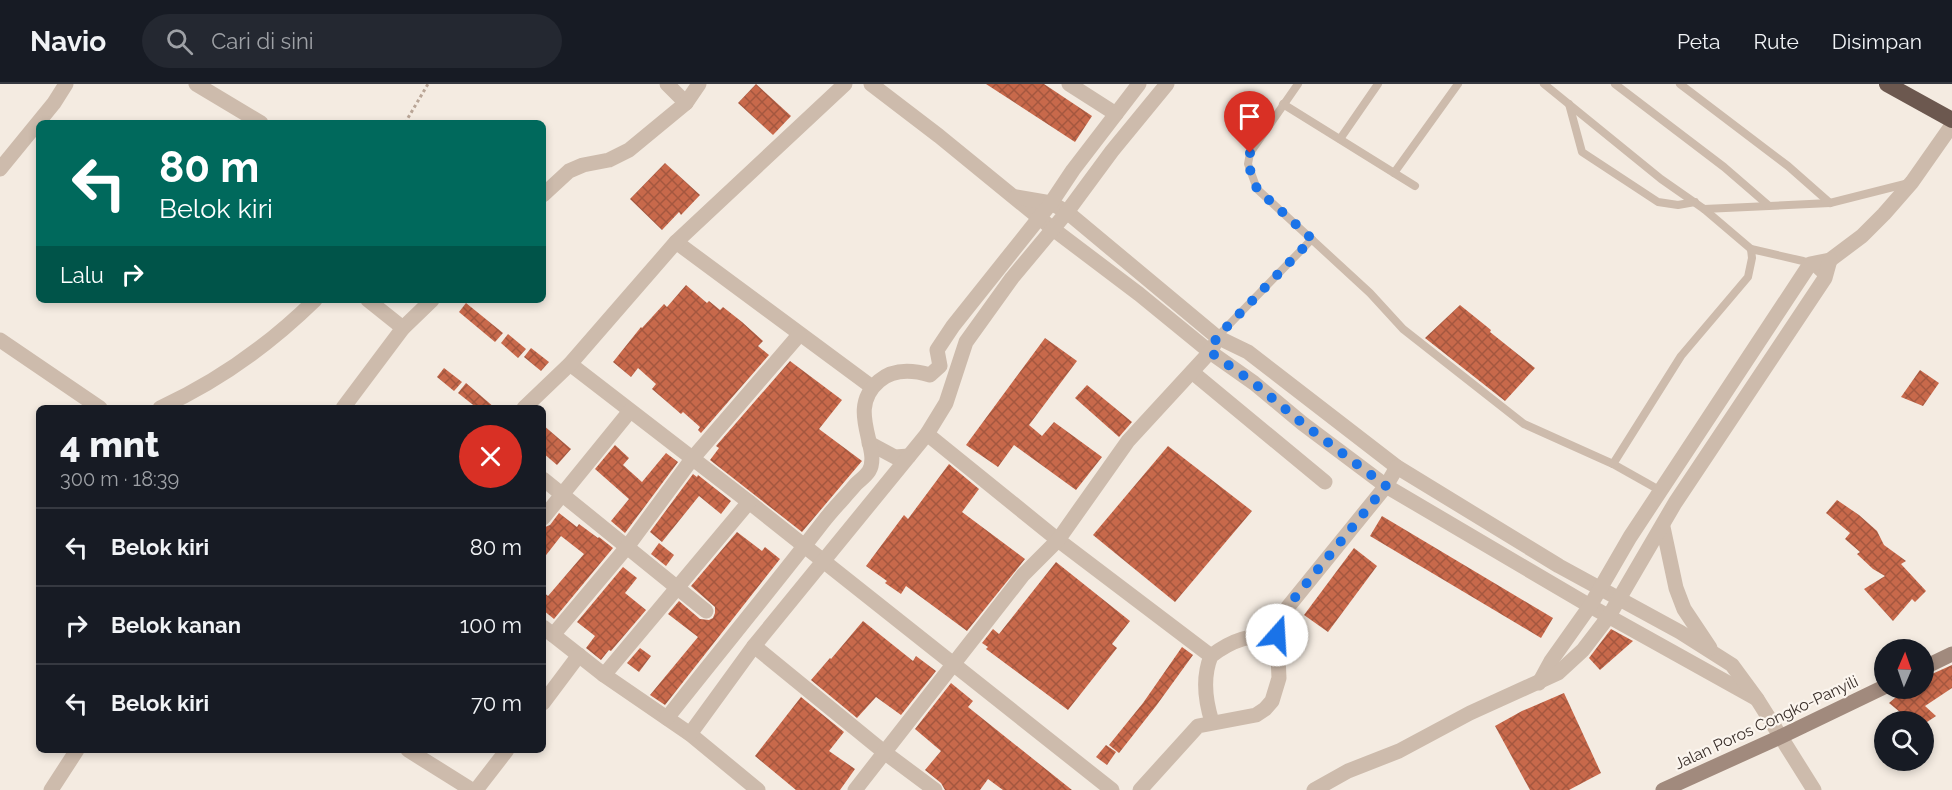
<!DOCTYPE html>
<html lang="id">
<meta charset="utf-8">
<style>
body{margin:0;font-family:Raleway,sans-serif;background:#242831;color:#f1f3f6;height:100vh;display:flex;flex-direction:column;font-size:22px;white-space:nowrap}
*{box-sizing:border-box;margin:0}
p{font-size:20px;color:#9ea1a6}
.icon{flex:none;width:33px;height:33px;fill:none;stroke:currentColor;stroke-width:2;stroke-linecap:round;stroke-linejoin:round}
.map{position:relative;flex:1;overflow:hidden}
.drawer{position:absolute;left:36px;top:321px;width:510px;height:348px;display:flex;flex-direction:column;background:#171b24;border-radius:9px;box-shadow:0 3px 9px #0003}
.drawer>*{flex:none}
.top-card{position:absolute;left:36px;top:36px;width:510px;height:183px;border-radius:9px;box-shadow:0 3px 9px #0003;background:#00695c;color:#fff;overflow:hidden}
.needle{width:39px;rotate:2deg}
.buttons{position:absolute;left:1874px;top:555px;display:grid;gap:12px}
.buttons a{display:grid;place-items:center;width:60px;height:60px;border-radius:50%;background:#171b24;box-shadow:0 3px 9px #0003;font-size:30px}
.pin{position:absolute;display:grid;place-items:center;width:51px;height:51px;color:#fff;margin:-62px -26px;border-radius:50% 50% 50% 0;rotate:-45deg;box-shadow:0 0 6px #0007}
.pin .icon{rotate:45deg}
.me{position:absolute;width:66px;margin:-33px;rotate:19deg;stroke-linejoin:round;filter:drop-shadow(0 0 4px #0008)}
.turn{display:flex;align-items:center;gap:21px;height:126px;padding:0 24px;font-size:27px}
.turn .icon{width:78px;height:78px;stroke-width:2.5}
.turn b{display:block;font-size:42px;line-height:51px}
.then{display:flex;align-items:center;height:57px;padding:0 24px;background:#0003;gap:12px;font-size:22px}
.round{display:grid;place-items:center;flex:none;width:63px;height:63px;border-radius:32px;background:#242831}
.headline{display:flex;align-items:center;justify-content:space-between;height:102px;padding:0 24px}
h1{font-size:36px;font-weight:800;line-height:45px}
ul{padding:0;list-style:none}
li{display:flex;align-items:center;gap:18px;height:78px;padding:0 24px;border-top:2px solid #363941}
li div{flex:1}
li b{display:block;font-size:22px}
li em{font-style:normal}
header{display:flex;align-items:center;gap:36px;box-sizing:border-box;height:84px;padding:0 30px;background:#171b24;border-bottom:2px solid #363941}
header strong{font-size:28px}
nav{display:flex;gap:33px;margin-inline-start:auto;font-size:21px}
.search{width:420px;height:54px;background:#242831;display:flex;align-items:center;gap:15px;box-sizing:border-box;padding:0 21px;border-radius:33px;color:#9ea1a6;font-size:22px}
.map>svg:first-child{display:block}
.building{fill:url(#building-cross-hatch)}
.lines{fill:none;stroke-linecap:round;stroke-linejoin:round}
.path{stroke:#b9a596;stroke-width:3;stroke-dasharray:3 3;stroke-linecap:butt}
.service{stroke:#cdbbac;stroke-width:8}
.minor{stroke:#cdbbac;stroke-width:15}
.secondary{stroke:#a18a7d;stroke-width:15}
.trunk{stroke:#6c584f;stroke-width:16}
.route{stroke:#1a73e8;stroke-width:10;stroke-dasharray:0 18}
.labels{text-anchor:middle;stroke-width:4.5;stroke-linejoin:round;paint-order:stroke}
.street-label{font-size:16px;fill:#3b302b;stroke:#fbf5ee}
</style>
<header>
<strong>Navio</strong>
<div class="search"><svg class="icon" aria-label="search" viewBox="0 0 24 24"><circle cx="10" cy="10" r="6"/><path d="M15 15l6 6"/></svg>Cari di sini</div>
<nav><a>Peta</a><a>Rute</a><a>Disimpan</a></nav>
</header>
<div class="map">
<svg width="1952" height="706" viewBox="0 0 1952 706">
<defs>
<pattern id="building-cross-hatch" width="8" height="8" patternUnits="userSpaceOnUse" patternTransform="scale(1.5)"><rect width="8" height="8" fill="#c8694b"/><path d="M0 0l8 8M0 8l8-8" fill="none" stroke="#a4573f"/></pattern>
</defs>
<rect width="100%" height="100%" fill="#f4ebe1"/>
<!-- building -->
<g class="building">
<path d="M756,0l35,32 -18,19 -35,-32z"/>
<path d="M986,0h58l48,32 -17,26z"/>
<path d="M665,79l35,32 -19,20 -2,-3 -17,18 -32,-31z"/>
<path d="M686,201l21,18 2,-2 11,9 3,-3 19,15 21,19 -5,5 11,9 -68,78 -3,-3 2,-3 -17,-15 -2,2 -29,-25 4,-5 -18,-16 -7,9 -18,-15 28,-35 1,1 22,-24 3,3z"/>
<path d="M466,219l37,30 -8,9 -36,-30z"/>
<path d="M1460,221l31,25 -1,2 45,36 -30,33 -80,-63z"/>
<path d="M508,250l18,15 -8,9 -17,-15z"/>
<path d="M1045,254l32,23 -48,64 13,11 12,-14 48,35 -26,33 -62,-45 -16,22 -32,-22z"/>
<path d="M531,264l18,14 -8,9 -17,-14z"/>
<path d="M790,277l52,39 -23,29 43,32 -60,71 -92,-72 9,-12 -3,-2z"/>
<path d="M444,284l18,14 -8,9 -17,-14z"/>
<path d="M1920,286l19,13 -16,23 -22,-9z"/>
<path d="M466,299l29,25h-18l-19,-15z"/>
<path d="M1087,301l45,37 -13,15 -44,-39z"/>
<path d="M543,341l28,24 -14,16 -14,-12z"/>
<path d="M615,361l14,13 -6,7 19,17 24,-29 12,9 -53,71 -14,-12 18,-22 -34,-30z"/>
<path d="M1168,362l84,65 -77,91 -82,-67z"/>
<path d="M949,380l30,25 -17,23 63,47 -58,72 -61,-45 -5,8 -16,-11 2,-2 -21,-15 38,-51 4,4z"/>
<path d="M693,390l4,3 1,-2 33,26 -10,13 -22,-18 -37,46 -12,-10z"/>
<path d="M1837,416l22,15 18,16 7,14 22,16 -5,3 25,27 -11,11 -3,-3 -19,22 -29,-32 21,-13 -12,-7 -16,-15 3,-2 -15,-13 5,-6 -24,-20z"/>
<path d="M559,429l18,14 2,-3 19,14 1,-1 14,11 -59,71 -11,-9v-18l5,4 36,-42 -23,-18 -18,23v-31l7,-3z"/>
<path d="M1382,432l171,102 -12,20 -171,-102z"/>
<path d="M737,448l25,19 3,-4 15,12 -115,146 -15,-10 48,-58 -30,-23 11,-13 21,18 9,1 4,-2 2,-5v-6l-24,-21z"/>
<path d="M659,459l15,12 -8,11 -15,-12z"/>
<path d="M1354,464l23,18 -49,66 -24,-17z"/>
<path d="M1056,478l74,59 -18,23 5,4 -49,62 -82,-61 2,-2 -6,-4 11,-14 6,5z"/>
<path d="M623,483l14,11 -12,15 21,17 -35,41 -2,-1 -8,10 -15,-12 9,-12 -18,-14z"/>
<path d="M863,537l50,40 3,-5 20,15 -35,44 -25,-18 -19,21 -46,-38 19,-22 1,1z"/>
<path d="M1611,545l22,12 -33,29 -11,-12z"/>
<path d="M1182,563l11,8 -37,51 -37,47 -10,-8 34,-42z"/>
<path d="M640,564l11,8 -12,16 -12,-9z"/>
<path d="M1952,581v23l-27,18 11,10 -9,6h-15l-23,-19 18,-15h16v-10z"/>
<path d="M951,599l22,18 -5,6 104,83h-69l-15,-11 -8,11h-35l-4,-7 -16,-13 16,-19 -26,-22z"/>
<path d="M1564,609l37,80 -32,17h-39l-35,-64 27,-15z"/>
<path d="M801,613l43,35 -15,19 26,18 -15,21h-44l-41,-34z"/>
<path d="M1106,661l10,7 -9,13 -11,-8z"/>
</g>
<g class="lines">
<!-- path -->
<path class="path" d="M405,39l23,-39"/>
<!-- service -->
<g class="service">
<path d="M1298,0l-48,69 -2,11 9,25 113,104 33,36 121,95 89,40 68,-108 67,-79 4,-19 -1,-9 -47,-40"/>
<path d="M1544,0l117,95 43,30 126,-6 79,-20"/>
<path d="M1615,0l109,83 44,38"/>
<path d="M1680,0l108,82 42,37"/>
<path d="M1283,20l132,82"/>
<path d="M1569,20l13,48 76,50 20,3 17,-3"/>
<path d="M1340,55l38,-55"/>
<path d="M1394,89l64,-89"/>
<path d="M1751,165l52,12 7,3 15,14"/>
<path d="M1217,253l95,-98"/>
<path d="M1613,380l48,27"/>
</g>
<!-- minor -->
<g class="minor">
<path d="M196,0l65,39"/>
<path d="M667,0l19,19"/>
<path d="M871,0l68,52 114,93 86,65 71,58 44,31 48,40 84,63 204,120 167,93"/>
<path d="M1069,0l47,30"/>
<path d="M0,85l54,-66 12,-19"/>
<path d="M543,111l26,-24 14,-6 26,-5 20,-10 57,-47 13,-19"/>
<path d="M1016,113l35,6 16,9 150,125 31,15 149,115 162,99 121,66 52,33 25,34 57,91"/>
<path d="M676,158l196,145"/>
<path d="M368,216l35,28"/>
<path d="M0,256l100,68"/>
<path d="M570,280l179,138 363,288"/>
<path d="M1192,288l133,110"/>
<path d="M160,324c57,-26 111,-65 155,-108"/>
<path d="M343,324l60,-80 29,-28"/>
<path d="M524,324l46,-44 106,-122 169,-158"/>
<path d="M927,350l131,106 153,116"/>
<path d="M869,359l26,14 14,-1"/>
<path d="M543,395l163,132"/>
<path d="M543,434l87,-107"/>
<path d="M1663,443l13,61 8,21 26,39"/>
<path d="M543,543l61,48 86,59 68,56"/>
<path d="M553,551l74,-88 65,-88 107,-124"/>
<path d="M754,562l130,106 51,38"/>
<path d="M604,591l145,-173"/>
<path d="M1539,599l12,-22 39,-55 40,-69 180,-273 20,-4 32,-24 22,-22 28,-32 40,-57"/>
<path d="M543,619l36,-48"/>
<path d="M667,634c52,-66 105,-130 156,-196 10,-13 22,-25 33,-38 4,-4 10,-8 13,-13 13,-22 -24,-61 10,-90 15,-13 34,-11 51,-6l10,-9 -3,-16 16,-24 98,-123 22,-33 66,-86"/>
<path d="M1212,638c-7,-22 -10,-44 -1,-66 22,-17 39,-21 66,-21"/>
<path d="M690,650l64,-88 173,-212 19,-31 20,-61 46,-64 55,-66 45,-61 55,-67"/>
<path d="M408,666l64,40"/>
<path d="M51,706l26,-40"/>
<path d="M476,706l31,-40"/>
<path d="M855,706l168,-215 35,-35 70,-99 82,-89 4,-7"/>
<path d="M1140,706l58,-64 58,-11 9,-6 7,-8 7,-23 -2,-43 2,-17 107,-132 11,-19"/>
<path d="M1314,706l34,-19 51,-20 71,-38 88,-40 25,-23 26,-34 66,-113 150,-225 5,-18"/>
</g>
<!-- secondary -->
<g class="secondary">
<path d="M1923,584l29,-14"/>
<path d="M1663,706l117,-53 104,-50"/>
</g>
<!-- trunk -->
<path class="trunk" d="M1887,0l65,36"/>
</g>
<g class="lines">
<!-- route -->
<path class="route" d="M1250,69l-2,11 9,25 55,50 -95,98 -7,15 44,31 48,40 84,63 -102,125 -7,14v10"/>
</g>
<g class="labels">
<!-- street labels -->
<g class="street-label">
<text transform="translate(1766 638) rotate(-25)" y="6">Jalan Poros Congko-Panyili</text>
</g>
</g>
</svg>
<div class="buttons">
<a><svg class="needle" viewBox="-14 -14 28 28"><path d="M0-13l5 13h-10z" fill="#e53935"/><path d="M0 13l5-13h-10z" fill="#9ea1a6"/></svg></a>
<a><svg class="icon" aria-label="search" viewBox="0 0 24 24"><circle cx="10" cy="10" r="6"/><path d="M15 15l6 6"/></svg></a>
</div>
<div class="pin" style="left:1250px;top:69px;background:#d93025"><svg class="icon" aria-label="arrive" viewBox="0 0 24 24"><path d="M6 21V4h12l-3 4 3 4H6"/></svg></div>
<svg class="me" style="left:1277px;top:551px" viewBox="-20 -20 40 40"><circle r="19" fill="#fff"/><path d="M0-13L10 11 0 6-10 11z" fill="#1a73e8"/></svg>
<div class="top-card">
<div class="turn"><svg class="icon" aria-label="left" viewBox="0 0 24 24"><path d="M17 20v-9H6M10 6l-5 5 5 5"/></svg><div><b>80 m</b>Belok kiri</div></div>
<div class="then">Lalu<svg class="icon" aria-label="right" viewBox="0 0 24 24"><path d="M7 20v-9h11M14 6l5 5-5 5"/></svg></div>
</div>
<section class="drawer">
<div class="headline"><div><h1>4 mnt</h1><p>300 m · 18:39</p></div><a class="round" style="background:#d93025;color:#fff"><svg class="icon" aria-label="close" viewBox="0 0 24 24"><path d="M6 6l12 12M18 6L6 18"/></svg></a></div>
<ul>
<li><svg class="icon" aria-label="left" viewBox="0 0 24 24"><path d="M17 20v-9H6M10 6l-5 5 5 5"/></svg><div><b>Belok kiri</b></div><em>80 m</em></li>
<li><svg class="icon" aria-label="right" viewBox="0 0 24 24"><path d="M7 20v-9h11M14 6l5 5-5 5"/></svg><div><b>Belok kanan</b></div><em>100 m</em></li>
<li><svg class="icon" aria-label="left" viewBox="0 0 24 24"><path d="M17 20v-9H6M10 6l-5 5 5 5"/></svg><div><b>Belok kiri</b></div><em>70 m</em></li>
</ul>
</section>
</div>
